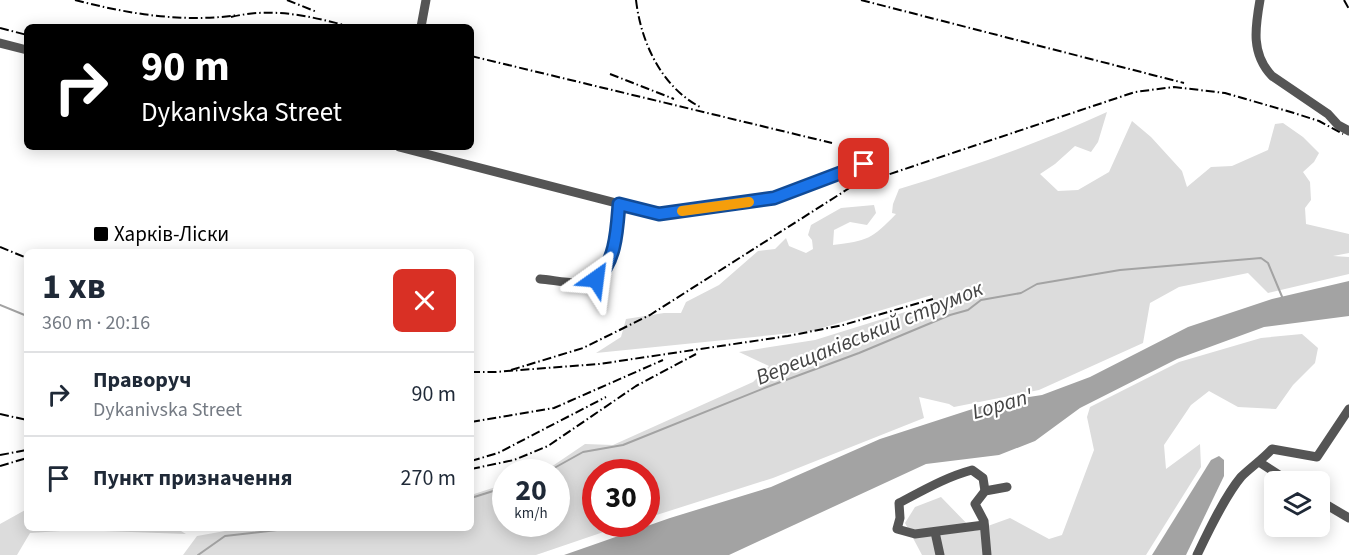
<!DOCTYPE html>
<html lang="uk">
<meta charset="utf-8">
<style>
body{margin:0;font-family:"Source Sans 3",sans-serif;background:#f2f2f3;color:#1f2937;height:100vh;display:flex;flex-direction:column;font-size:22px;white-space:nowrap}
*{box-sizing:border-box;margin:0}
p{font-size:20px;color:#747a83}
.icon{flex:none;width:33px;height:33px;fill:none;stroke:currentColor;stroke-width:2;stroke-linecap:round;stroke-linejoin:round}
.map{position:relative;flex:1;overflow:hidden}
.drawer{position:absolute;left:24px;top:249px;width:450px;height:282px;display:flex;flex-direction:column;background:#fff;border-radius:9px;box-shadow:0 3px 15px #0003}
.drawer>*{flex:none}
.guide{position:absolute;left:24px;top:24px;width:450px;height:126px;border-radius:9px;box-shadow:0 3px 15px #0003;background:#000;color:#fff;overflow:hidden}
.fabs{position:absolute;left:1264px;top:471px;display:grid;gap:12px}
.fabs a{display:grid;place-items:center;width:66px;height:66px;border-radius:9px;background:#fff;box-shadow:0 3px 15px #0003;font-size:30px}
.speed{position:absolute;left:492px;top:459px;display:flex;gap:12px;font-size:30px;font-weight:700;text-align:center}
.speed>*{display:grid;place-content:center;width:78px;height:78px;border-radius:50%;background:#fff;box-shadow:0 3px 15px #0003;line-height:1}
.speed small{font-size:15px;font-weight:400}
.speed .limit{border:9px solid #d22;background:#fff;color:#111}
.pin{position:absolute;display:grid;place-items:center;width:51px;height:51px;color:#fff;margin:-26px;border-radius:12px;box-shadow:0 3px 9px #0006}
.me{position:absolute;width:66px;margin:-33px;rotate:31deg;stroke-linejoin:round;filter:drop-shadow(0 0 4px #0008)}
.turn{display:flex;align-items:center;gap:21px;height:126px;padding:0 18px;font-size:27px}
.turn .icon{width:78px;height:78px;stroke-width:2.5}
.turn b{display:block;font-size:42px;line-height:51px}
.round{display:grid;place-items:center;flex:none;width:63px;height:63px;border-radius:9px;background:#f2f2f3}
.overview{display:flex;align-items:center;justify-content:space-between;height:102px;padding:0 18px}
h1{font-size:36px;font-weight:700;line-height:45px}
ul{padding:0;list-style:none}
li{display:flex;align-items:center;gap:18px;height:84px;padding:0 18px;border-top:2px solid #e0e1e3}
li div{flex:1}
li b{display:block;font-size:22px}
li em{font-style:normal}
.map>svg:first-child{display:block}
.green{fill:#dcdcdc}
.water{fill:#a3a3a3}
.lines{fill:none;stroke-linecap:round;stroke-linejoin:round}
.stream{stroke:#a3a3a3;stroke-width:2}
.minor{stroke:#555;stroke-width:9}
.rail{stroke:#000;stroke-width:2;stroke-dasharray:9 3 1.5 3;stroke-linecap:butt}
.route-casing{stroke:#114b97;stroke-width:15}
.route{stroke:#1a73e8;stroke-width:10}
.slow{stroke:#f59e0b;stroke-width:10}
.poi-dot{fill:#000;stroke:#fff;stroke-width:2}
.labels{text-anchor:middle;stroke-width:4.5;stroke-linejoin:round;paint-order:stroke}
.poi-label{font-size:21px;fill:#000;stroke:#fff;text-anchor:start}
.water-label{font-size:22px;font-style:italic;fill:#444;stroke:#fff}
</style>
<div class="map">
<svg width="1349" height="555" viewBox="0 0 1349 555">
<rect width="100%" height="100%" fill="#fff"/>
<!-- green -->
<g class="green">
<path d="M1107,112l-9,30 -7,10 -16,-6 -20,18 -15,10 18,17 20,-1 31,-18 23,-51 19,16 31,34 5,16 24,-20 21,-1 36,-16 7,-26 8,-1 20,14 16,16 -5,9 -11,10 7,10 1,18 -6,8 1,16 43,10v19l-16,3 16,1v17l-81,19 -20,-20 -69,14 -29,16 -7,40 -104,47 -85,17 -5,-3 -30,-7 5,21 -151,60 -126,40 -1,-46h-50v52h31l-91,31h-353l14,-19 45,-8h229v-33l34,-11 1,40h50v-52h-18l16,-7 31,-21 28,1 140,-63 16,-16 -30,-14 76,-12 119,-37 -2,-8 -120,36 -216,22 25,-16 5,-18 38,-6h17l5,-11 33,-17 39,-34 17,-2 11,-11 3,8 17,7 7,-4 -1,-9 -4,-5 3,-10 30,-17 33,-3 2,8 -9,12 -17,-3 -16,8 -1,15c34,-4 39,-6 63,-31l-4,-1 1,-9 6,-15c71,-22 141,-46 208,-77z"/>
<path d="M1302,334l16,14 -3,15 -22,22 -17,24 -38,-2 -29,-16 -18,14 -27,40 2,24 34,-25 1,23 -55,88h-224l-17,-32 10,-16 26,-10 33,34 36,-13 39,21 13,-4 32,-85 -7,-33 3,-10 89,-45 82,-24z"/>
<path d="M27,509v19h149l10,6 -110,-4 -46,3 -13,22h-17v-31z"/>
</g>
<!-- water -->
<g class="water">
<path d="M1349,281v35l-85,11 -87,32 -97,49 -45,33 -36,14 -73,9 -197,91h-165l106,-37 101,-31 109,-48 111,-36 51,-8 48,-18 98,-50 84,-28z"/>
<path d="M1219,456l5,4v16l-38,79h-34l59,-95z"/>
</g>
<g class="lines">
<!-- stream -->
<g class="stream">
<path d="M0,305l27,11"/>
<path d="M547,472l36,-20 40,-7 144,-58 92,-34 91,-38 18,-5 13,-10 40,-7 16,-9 83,-14 141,-12 7,5 15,36"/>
<path d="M471,498l35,-11"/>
<path d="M198,555l27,-19 69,-8"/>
</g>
<!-- minor -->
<g class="minor">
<path d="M1260,0c-5,28 -9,54 12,76l56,38 10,11 11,6"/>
<path d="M421,27l5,-27"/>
<path d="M0,43l27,7"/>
<path d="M399,147l260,67 115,-16 90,-34"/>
<path d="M540,279c16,1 42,8 56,0 18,-10 21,-56 23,-75"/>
<path d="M1259,462l31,20"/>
<path d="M1320,501l29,17"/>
<path d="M984,525l-69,9 -18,-5 3,-11 -1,-15c25,-13 47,-26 73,-33l11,8 2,13"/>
<path d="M935,532l5,23"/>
<path d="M987,555l-3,-34 -9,-17 10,-13 22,-4"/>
<path d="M1197,555c11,-23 28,-59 44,-78 9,-9 22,-18 31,-28l45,8 32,-48"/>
</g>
<!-- rail -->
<g class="rail">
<path d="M75,0c54,14 108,23 163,15"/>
<path d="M287,0l30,12"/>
<path d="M636,0c5,43 26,88 66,108"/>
<path d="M861,0l323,83"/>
<path d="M1344,0l5,9"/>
<path d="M231,17c41,-10 80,-1 120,10"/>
<path d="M0,28l27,7"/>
<path d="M471,56l361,87"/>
<path d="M610,74l64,25"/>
<path d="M0,247l27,11"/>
<path d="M511,370l72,-22 67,-33 201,-128 284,-95 39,-5 51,6 69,20 25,8 24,13"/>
<path d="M471,372h24l104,-8 189,-28 55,-11 90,-26"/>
<path d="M0,414l27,6"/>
<path d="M471,422l83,-14 109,-48"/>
<path d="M0,455l27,-5"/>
<path d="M471,461l27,-8 108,-56"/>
<path d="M0,466l27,-8"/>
<path d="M471,469l43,-9 34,-14 88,-60 60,-32"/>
</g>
</g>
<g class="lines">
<!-- route casing -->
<g class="route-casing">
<path id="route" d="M596,279c20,-17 21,-50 23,-75l40,10 115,-16 90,-34"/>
</g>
<!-- route -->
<use href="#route" class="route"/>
<!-- slow -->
<path class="slow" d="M682,211l67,-9"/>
</g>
<!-- markers -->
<rect class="poi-dot" x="93" y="226" width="16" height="16" rx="3"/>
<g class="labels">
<!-- poi labels -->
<g class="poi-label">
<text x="114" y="241">Харків-Ліски</text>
</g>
<!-- water labels -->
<g class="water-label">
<text transform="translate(869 332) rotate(-22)" y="8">Верещаківський струмок</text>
<text transform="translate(1002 403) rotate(-16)" y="8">Lopan'</text>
</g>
</g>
</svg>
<div class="fabs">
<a><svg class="icon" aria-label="layers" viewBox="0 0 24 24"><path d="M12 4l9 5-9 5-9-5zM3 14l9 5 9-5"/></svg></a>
</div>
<div class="speed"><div>20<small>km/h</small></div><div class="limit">30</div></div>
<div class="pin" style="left:864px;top:164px;background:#d93025"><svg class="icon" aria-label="arrive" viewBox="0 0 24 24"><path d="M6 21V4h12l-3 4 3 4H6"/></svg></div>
<svg class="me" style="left:596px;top:279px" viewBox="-20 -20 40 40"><path d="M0-17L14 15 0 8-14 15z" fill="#1a73e8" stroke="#fff" stroke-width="4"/></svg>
<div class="guide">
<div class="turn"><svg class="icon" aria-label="right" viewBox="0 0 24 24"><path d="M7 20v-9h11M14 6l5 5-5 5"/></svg><div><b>90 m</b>Dykanivska Street</div></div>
</div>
<section class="drawer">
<div class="overview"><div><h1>1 хв</h1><p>360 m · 20:16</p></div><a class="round" style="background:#d93025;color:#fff"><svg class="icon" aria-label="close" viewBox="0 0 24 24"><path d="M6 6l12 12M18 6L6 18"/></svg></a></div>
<ul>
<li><svg class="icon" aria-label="right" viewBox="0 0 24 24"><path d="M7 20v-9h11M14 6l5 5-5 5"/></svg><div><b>Праворуч</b><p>Dykanivska Street</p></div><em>90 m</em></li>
<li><svg class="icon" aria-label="arrive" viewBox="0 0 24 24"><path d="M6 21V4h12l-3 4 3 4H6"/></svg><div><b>Пункт призначення</b></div><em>270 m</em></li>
</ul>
</section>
</div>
